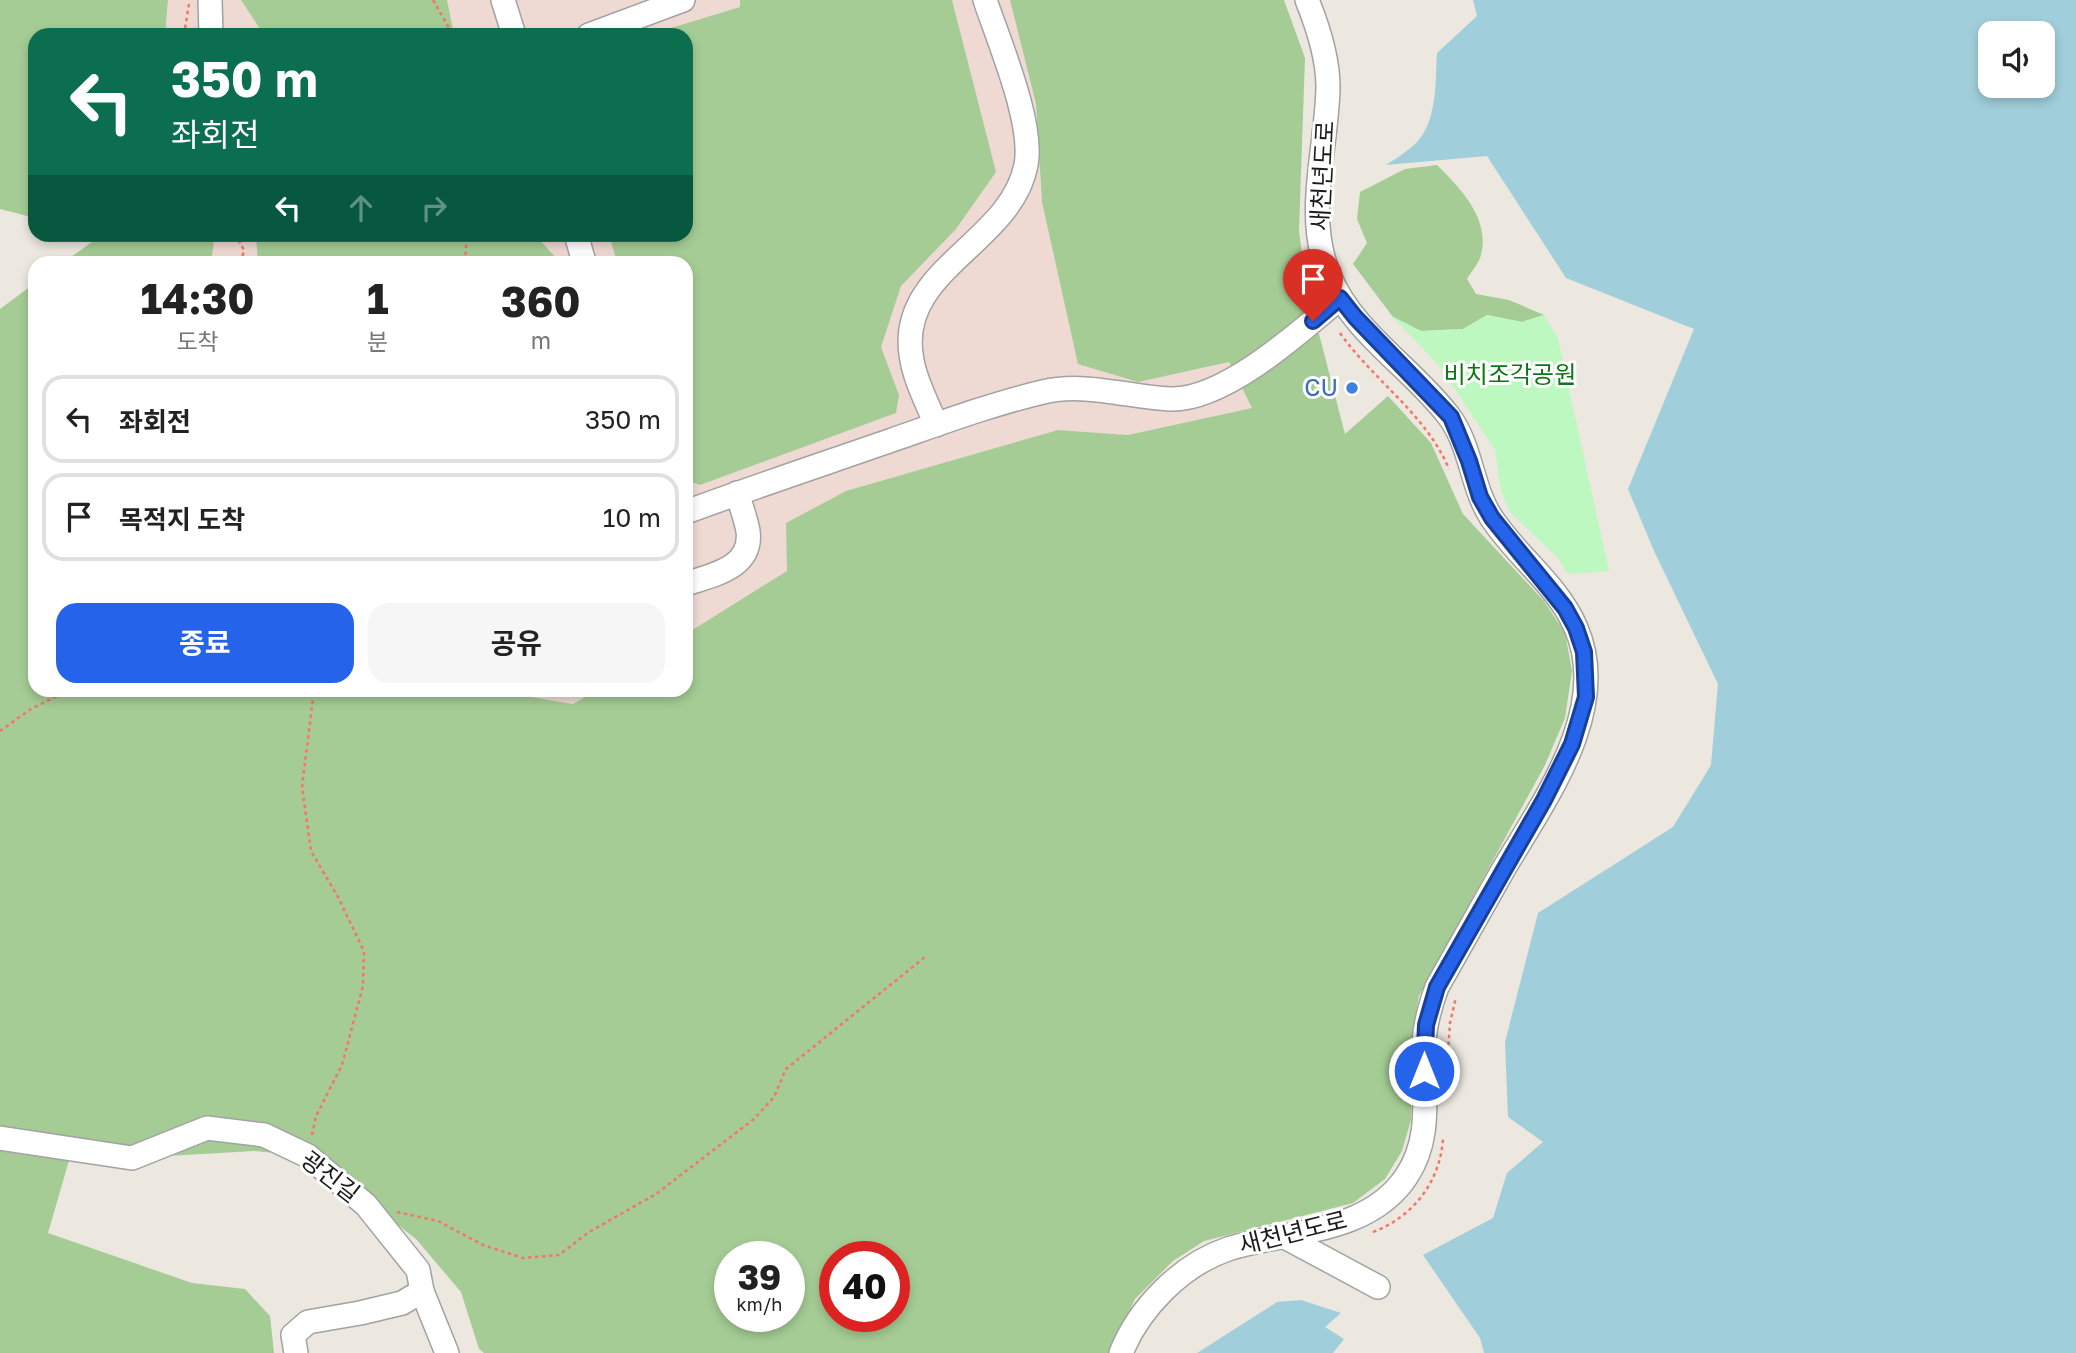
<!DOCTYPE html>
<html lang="ko">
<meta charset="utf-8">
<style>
body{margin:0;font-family:"Golos Text","Noto Sans KR",sans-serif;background:#f6f6f6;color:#222;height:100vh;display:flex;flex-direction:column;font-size:26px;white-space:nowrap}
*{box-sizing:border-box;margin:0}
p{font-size:23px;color:#767676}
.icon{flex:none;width:38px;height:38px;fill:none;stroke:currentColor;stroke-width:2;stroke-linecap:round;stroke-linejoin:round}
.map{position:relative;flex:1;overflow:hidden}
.details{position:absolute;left:28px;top:256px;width:665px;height:441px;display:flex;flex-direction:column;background:#fff;border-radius:21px;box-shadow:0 4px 10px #0003}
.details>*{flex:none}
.hud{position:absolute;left:28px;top:28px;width:665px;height:214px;border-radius:21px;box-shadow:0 4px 10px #0003;background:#0b6e4f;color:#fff;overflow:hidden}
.buttons{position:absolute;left:1978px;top:21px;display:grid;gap:14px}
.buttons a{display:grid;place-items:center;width:77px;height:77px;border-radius:14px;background:#fff;box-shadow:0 4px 10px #0003;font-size:35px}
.speed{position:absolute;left:714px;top:1241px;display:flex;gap:14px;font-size:35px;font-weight:700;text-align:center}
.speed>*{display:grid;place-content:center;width:91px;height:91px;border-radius:50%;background:#fff;box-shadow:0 4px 10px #0003;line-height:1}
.speed small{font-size:18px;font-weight:400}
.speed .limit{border:10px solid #d22;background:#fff;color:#111}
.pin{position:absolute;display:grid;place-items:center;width:60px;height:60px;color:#fff;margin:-72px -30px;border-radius:50% 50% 50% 0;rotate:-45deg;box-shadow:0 0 7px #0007}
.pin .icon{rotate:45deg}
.me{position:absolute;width:77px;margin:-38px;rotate:0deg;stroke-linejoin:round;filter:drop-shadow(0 0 5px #0008)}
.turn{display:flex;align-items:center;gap:24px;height:147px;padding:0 28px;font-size:32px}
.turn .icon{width:91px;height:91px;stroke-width:2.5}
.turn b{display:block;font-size:49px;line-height:60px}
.lanes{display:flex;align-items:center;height:66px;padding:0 28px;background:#0003;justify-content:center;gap:35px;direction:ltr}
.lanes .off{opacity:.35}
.eta{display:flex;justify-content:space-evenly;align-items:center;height:119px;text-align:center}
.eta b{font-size:42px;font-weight:700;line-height:49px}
.primary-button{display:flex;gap:14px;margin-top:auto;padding:14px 28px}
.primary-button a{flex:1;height:80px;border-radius:21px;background:#2563eb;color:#fff;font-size:28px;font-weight:700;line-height:80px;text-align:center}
.primary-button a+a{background:#f6f6f6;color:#222}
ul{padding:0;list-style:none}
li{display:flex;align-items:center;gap:21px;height:88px;margin:0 14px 10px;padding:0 14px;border:4px solid #e0e0e0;border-radius:21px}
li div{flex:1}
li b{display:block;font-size:26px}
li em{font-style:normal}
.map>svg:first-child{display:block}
.military{fill:#efdad3}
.forest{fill:#a5cc95;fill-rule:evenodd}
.park{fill:#bcf8c0}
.water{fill:#a0ceda;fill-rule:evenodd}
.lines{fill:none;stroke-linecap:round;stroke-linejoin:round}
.minor-casing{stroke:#a2a2a2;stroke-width:26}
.path{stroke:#f87466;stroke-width:2.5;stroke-dasharray:3.5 3.5;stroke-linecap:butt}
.minor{stroke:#fff;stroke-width:23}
.route-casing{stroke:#184099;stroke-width:18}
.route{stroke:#2563eb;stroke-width:12}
.shop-dot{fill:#3f7fe0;stroke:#fff;stroke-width:2.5}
.labels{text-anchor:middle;stroke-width:6;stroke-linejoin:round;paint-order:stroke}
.street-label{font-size:24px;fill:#1b1b1b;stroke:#fff}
.park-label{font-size:24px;fill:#0c7514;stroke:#fff}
.shop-label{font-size:24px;fill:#366cbe;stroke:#fff;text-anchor:end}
</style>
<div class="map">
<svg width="2076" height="1353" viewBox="0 0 2076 1353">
<rect width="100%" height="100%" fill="#ece8e0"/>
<!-- military -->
<g class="military">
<path d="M168,0h842l26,104 6,98 96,180 91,-20 23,46 -124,27 -70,-5 -271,141 -101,63v-372h-475l3,-20 -3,-7 475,-1v-199h-521z"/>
<path d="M504,690h92l-23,14 -67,-11z"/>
</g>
<!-- forest -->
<g class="forest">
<path d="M0,0h168l-3,35h-130v183l-35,-9z"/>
<path d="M241,0h206l7,35h-190z"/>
<path d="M740,0h212l44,172 -40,57 -55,57 -20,61 18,48 -3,18 -196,72 -14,-5v-218h-69l-8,-27 77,-1v-199h-38l92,-28z"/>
<path d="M1010,0h274l21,58 -6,173 7,53 39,150 43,-38 43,47 32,71 81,87 21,32 7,38 -7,47 -20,47 -126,231 -7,39 -1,85 -9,31 -17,28 -32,24 -149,38 -31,20 -38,38 -25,54h-626l-5,-4 -18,-57 -45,-53 -107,-83 -55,-5 -122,7 -62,-1 -22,76 144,50 53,6 25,27 4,37h-274v-1044l35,-26v407h469l2,3 67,11 23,-14h90v-56l101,-63 -1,-48 60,-32 212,-61 70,5 124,-27 -23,-46 -91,20 -60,-18 -36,-162 -6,-98zM730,1256h59v60h-59zM835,1256h59v60h-59z"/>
<path d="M1437,165c24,24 53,53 44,90 -2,8 -10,17 -14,24l9,15 33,6 35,15 -22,7 -35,-7 -24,14 -42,2 -28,-14 -40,-53 14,-21 -10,-24 3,-27 45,-23z"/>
<path d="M103,234l108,1 3,7 -3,20h-147z"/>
<path d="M256,235h279l25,27h-302z"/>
</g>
<!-- park -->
<path class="park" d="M1487,315l35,7 22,-7 14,24 51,232 -41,3 -11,-17 -47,-45 -9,-21 -6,-41 -54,-82 -48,-51 28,14 42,-2z"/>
<!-- water -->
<g class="water">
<path d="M1473,0h603v1353h-592l-4,-15 -57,-83 70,-37 14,-45 36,-31 -35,-25 -3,-75 33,-129 135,-86 38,-62 7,-81 -64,-133 -26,-62 66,-160 -128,-51 -79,-122 -101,9c9,-6 19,-12 27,-19 25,-22 22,-63 24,-93l40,-37zM1990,33h52v53h-52z"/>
<path d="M1301,1300l40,13 -16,14 19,12 -11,14h-136l80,-51z"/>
</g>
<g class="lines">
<!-- minor casing -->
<g class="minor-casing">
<g id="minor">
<path d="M210,0l1,35"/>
<path d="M503,0l11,35"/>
<path d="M589,35l94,-35"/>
<path d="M576,234l8,28"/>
<path d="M936,425c-9,-23 -22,-46 -25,-71 -12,-85 100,-111 115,-189 8,-42 -27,-123 -41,-165"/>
<path d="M686,512c68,-25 137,-48 206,-72 49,-17 100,-36 151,-48 42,-10 85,5 127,7 54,2 130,-67 170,-101"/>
<path d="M686,584c26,-9 67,-16 62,-53 -2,-12 -7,-25 -11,-38"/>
<path d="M0,1138l132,20 75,-30 57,7 44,21 58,49 52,65 4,21 -20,12 -42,10 -52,9 -15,13 3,18"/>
<path d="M1285,1237l93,50"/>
<path d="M422,1291l25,62"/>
<path d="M1121,1353c18,-45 60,-88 107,-104 59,-19 139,-14 178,-72 28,-41 16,-87 18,-134 1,-20 6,-37 13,-56 22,-39 44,-78 66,-117 40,-68 109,-160 73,-242 -18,-43 -60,-72 -85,-111 -20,-31 -20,-73 -43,-102 -37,-48 -96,-83 -119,-140 -25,-60 -2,-126 -1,-188 0,-30 -10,-60 -21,-87"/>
</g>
</g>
<!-- path -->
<g class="path">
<path d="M433,0l20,35"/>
<path d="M184,35l5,-31"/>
<path d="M235,234l9,16 -3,12"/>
<path d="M465,262l2,-28"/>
<path d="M1340,333c34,48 86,81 109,136"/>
<path d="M0,731l31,-22 38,-19"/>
<path d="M1446,1080l4,-57 6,-26"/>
<path d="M312,1135l4,-19 26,-51 21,-79 1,-35 -26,-54 -27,-46 -9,-64 12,-97"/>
<path d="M397,1212l41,9 45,24 40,13 36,-3 30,-23 67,-38 98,-75 20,-22 12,-28 139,-112"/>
<path d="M1373,1232c40,-15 67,-50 70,-93"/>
</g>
<!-- minor -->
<use href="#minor" class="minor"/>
</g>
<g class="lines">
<!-- route casing -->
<g class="route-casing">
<path id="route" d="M1313,321l27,-23 15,19 96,100 18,44 11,36 12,21 73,90 11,20 8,24 2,45 -14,47 -28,56 -107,187 -11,38 -2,46"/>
</g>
<!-- route -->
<use href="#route" class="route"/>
</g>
<!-- markers -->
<circle class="shop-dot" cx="1352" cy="388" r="7"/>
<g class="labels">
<!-- street labels -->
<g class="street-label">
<text transform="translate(1323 176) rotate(-87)" y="8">새천년도로</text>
<text transform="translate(330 1177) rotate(38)" y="8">광진길</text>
<text transform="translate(1293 1233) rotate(-14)" y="8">새천년도로</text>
</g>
<!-- park labels -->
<g class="park-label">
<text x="1510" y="383">비치조각공원</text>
</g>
<!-- shop labels -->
<g class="shop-label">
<text x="1338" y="396">CU</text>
</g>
</g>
</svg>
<div class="buttons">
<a><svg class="icon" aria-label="sound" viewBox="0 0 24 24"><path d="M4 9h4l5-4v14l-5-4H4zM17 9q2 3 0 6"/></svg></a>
</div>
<div class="speed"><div>39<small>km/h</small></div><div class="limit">40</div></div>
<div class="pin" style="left:1313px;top:321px;background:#d93025"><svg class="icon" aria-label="arrive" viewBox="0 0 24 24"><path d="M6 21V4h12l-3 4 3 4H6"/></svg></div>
<svg class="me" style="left:1424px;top:1071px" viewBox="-20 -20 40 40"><circle r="17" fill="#2563eb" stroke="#fff" stroke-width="3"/><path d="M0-11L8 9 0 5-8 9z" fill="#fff"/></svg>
<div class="hud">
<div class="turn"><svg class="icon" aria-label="left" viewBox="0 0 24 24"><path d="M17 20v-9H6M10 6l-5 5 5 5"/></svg><div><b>350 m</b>좌회전</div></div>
<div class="lanes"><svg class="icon" aria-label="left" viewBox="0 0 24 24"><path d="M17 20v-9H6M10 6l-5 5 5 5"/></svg><svg class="icon off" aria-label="ahead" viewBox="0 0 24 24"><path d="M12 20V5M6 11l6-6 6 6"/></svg><svg class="icon off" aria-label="right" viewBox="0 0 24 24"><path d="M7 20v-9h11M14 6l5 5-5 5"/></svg></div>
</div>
<section class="details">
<div class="eta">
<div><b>14:30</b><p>도착</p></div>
<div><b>1</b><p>분</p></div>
<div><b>360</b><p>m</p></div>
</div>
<ul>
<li><svg class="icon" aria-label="left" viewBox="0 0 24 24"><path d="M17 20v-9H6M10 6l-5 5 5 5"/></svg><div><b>좌회전</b></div><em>350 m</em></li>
<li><svg class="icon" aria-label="arrive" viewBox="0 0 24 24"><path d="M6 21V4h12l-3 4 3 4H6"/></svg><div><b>목적지 도착</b></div><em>10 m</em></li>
</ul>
<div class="primary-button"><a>종료</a><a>공유</a></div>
</section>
</div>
